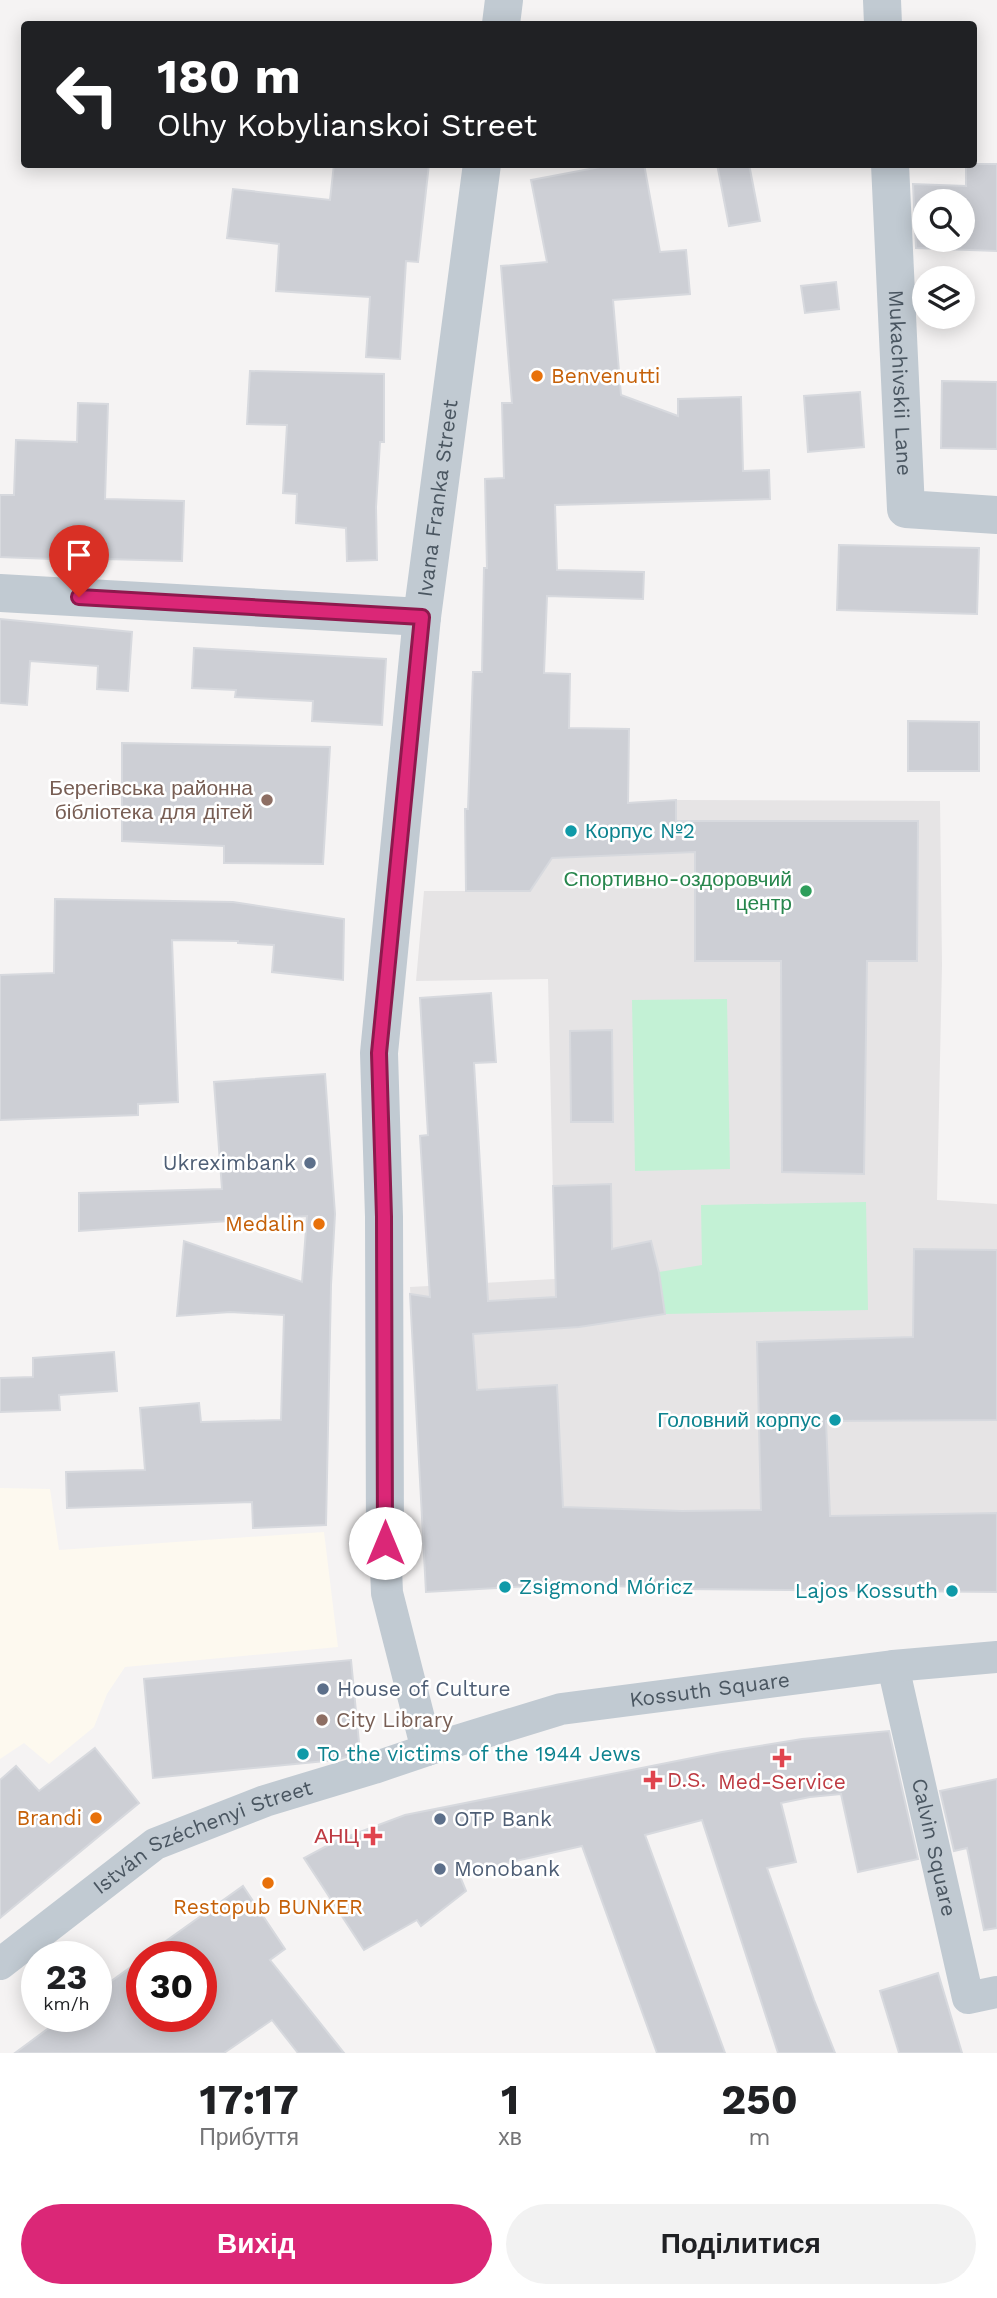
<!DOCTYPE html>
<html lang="uk">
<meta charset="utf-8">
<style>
body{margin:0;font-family:"Work Sans",sans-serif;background:#f2f2f2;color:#202124;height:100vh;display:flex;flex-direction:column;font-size:26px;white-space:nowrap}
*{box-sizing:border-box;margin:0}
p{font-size:23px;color:#757577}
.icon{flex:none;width:38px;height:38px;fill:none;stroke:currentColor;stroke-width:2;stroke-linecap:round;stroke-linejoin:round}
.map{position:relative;height:2053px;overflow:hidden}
.details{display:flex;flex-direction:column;background:#fff;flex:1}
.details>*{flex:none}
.guide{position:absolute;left:21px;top:21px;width:956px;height:147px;border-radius:7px;box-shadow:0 4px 18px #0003;background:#202124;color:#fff;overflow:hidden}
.controls{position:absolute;left:912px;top:189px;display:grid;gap:14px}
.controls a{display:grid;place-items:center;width:63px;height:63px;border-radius:50%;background:#fff;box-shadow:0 4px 18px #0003;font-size:35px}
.speed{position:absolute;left:21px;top:1941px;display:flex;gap:14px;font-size:35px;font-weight:700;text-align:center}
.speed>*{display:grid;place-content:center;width:91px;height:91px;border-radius:50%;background:#fff;box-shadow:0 4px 18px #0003;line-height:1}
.speed small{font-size:18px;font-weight:400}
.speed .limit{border:10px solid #d22;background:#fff;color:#111}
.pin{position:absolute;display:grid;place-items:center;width:60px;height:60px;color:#fff;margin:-72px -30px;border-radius:50% 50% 50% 0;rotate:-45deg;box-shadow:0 0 7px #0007}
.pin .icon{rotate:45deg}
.me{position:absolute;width:77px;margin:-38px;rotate:0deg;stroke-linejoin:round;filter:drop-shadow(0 0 5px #0008)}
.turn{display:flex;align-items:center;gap:24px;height:147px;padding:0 21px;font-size:32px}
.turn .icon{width:91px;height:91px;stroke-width:2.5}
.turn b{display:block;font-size:49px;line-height:60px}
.eta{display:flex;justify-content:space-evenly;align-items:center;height:119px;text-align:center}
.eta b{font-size:42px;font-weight:700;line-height:49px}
.primary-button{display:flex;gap:14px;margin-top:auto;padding:14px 21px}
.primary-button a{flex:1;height:80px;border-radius:42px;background:#db2777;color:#fff;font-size:28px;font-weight:700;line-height:80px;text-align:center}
.primary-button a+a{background:#f2f2f2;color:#202124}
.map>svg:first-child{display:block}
.commercial{fill:#fdf9ef}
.education{fill:#e6e4e5}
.green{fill:#c3f1d5}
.building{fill:#cdcfd5;stroke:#d7d9de;stroke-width:2;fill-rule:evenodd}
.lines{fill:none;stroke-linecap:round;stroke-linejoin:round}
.pedestrian{stroke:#c1cad2;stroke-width:32}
.minor{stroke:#c1cad2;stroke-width:38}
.route-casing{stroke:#8e194d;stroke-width:18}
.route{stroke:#db2777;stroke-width:12}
.food-dot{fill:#e8710a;stroke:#fff;stroke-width:2.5}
.education-dot{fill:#8d6e63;stroke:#fff;stroke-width:2.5}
.culture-dot{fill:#0f9aa8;stroke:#fff;stroke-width:2.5}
.leisure-dot{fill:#2e9e5b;stroke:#fff;stroke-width:2.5}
.service-dot{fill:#5c6f8a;stroke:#fff;stroke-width:2.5}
.health-dot{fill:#e0444e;stroke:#fff;stroke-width:2.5}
.labels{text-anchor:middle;stroke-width:5;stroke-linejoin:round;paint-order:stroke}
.food-label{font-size:21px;fill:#c56008;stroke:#fff;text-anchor:end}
.street-label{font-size:21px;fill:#4a5661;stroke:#fff}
.education-label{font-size:21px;fill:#785e54;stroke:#fff;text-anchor:end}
.culture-label{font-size:21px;fill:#0d838f;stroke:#fff;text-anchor:start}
.leisure-label{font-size:21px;fill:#27864d;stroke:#fff;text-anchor:end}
.service-label{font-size:21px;fill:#4e5e75;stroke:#fff;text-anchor:start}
.health-label{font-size:21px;fill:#be3a42;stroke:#fff;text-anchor:start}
</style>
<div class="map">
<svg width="997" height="2053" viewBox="0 0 997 2053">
<rect width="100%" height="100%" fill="#f5f3f3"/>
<!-- commercial -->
<path class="commercial" d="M0,1488l50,1 9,61 265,-18 14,115 -213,20 -18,27 -13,33 -45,37 -25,-21 -24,16z"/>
<!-- education -->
<path class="education" d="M676,800l264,1 2,164 -5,235 60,4v388l-430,-8 -141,8 -16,-305 145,-8 -7,-300 -132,2 8,-90h42l-1,-82z"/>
<!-- green -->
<g class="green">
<path d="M727,999l3,170 -95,2 -3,-171z"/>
<path d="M866,1202l2,108 -203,4 -6,-42 43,-7 -1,-60z"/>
</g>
<!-- building -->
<g class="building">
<path d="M334,164h95l-11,98 -12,-1 -6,98 -34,-2 4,-60 -94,-6 3,-47 -52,-6 6,-49 97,11z"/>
<path d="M616,164h28l16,88 26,-2 4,44 -77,6 8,95 57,21v-17l63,-2 2,74 26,-1 1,29 -215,6 2,65 87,2 -1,27 -96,-3 -3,77 26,1 -1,54 60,1 -1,74 48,-3v21h242l-1,140h-50l-3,213 -82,-2 -1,-211h-86v-109l-143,6 -22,33h-64l-1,-82h3l5,-137h9l2,-104h3l-2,-89 19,-1 -2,-75h10l-11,-137 46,-4 -16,-82z"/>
<path d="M717,164h32l11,57 -31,5z"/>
<path d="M966,164h31v87l-81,-3 -3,-64 53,2zM924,201h38v39h-38z"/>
<path d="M836,282l3,27 -34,4 -4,-27z"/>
<path d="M250,371l134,3v68h-4l-4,65 1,53 -30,1 -1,-33 -50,-5 1,-29 -14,-1 4,-68 -40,-1z"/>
<path d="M942,381l55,1v67l-56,-1z"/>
<path d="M860,392l4,55 -56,5 -4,-56z"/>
<path d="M78,403l30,1 -3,95 79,2 -2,60 -78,-2v2l-104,-4v-62h14l2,-55 61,2z"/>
<path d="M839,545l140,3 -2,66 -140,-4z"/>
<path d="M0,619l132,13 -4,59 -31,-2 1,-23 -68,-5 -3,44 -27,-2z"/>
<path d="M194,648l192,11 -4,66 -70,-4 1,-20 -78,-4 1,-7 -44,-2z"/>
<path d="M908,721l71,1v49h-71z"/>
<path d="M122,743l208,4 -7,117 -99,-1v-17l-102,-5z"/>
<path d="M55,899l178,3 111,17 -1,61 -71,-8 2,-27 -36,-2v-2l-66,-1 6,162 -40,2v11l-138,5v-145l54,-2z"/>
<path d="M491,993l5,69 -22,1 14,238 68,-4 -3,-111 58,-2 1,65 39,-8 8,32 6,41 -86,13 -106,7 4,56 80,-5 6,122 119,4 79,-1 -4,-168 156,-5 1,-88 83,1v170l-171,1 4,95 167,-3v79l-315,-3 -115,-5 -141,8 -16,-298 20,3 -10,-161 8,-1 -8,-137z"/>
<path d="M612,1030l1,92h-42l-1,-91z"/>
<path d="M325,1074l10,140 -4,71 -5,240 -73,3 -1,-26 -185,6 -1,-36 79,-2 -5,-62 59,-5 2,19 80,-2 3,-105 -54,-3 -53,4 7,-75 118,41 5,-66 -228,15v-38l143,-4 -8,-107z"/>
<path d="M114,1352l3,39 -58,4 1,15 -60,2v-34l33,-1v-19z"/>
<path d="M351,1660l9,93 -24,7 -183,18 -9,-99z"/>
<path d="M889,1731l29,128 -60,13 -17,-78 -31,3 -29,6 15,59 -29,6 47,132 21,53h-57l-76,-233 -57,15 80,218h-68l-75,-207 -123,28 7,17 -45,35 -4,-6 -53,30 -60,-92 32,-17 69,-26 317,-63 80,-13z"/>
<path d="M95,1748l44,55 -139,115v-138l16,-14 23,25z"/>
<path d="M997,1779v149l-13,2 -17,-82 -13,3 -14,-60z"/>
<path d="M243,1886l42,63 -15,11 74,93h-46l-26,-33 -48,33h-209l50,-37h31v-24l46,-33v57h59v-60h-56z"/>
<path d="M938,1973l24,80h-63l-19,-62z"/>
</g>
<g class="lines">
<!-- pedestrian -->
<g class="pedestrian">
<path d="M385,1543l2,50 40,157"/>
<path id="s1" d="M893,1666l75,332 29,-6"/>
<path id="s2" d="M0,1964l155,-120 110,-43 109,-33 53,-18 134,-41 332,-43 104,-9"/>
</g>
<!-- minor -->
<g class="minor">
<path d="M882,0l1,24"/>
<path d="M501,24l3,-24"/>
<path id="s3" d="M890,164l16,345 91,6"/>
<path d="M0,593l422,24"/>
<path id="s4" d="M385,1543l-1,-326 -5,-164 43,-436 60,-453"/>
</g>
</g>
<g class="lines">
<!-- route casing -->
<g class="route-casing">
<path id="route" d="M79,597l343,20 -43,436 5,164 1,326"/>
</g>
<!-- route -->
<use href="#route" class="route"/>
</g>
<!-- markers -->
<g class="food-dot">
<circle cx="537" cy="376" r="7"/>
<circle cx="319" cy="1224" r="7"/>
<circle cx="96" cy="1818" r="7"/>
<circle cx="268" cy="1883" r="7"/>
</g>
<g class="education-dot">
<circle cx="267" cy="800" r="7"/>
<circle cx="322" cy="1720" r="7"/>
</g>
<g class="culture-dot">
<circle cx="571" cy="831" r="7"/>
<circle cx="835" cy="1420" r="7"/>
<circle cx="505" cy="1587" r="7"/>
<circle cx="952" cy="1591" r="7"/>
<circle cx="303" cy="1754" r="7"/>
</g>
<circle class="leisure-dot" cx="806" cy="891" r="7"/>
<g class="service-dot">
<circle cx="310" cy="1163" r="7"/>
<circle cx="323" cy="1689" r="7"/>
<circle cx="440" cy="1819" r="7"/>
<circle cx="440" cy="1869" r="7"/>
</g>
<g class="health-dot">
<path d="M778.5 1747.5h7v7h7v7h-7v7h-7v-7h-7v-7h7z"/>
<path d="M649.5 1769.5h7v7h7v7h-7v7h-7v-7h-7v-7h7z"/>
<path d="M369.5 1825.5h7v7h7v7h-7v7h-7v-7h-7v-7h7z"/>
</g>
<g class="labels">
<!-- food labels -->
<g class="food-label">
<text x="551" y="383" text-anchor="start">Benvenutti</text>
<text x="305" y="1231">Medalin</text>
<text x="82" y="1825">Brandi</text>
<text x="268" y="1914" text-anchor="middle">Restopub BUNKER</text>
</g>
<!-- street labels -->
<g class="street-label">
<text dy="7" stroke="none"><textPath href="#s3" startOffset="219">Mukachivskii Lane</textPath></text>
<text dy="7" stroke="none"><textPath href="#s4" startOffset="1048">Ivana Franka Street</textPath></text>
<text dy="7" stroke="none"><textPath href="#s2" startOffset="774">Kossuth Square</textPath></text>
<text dy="7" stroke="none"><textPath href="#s2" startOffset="242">István Széchenyi Street</textPath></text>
<text dy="7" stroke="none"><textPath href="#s1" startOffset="186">Calvin Square</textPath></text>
</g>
<!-- education labels -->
<g class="education-label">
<text x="253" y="795">Берегівська районна<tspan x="253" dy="24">бібліотека для дітей</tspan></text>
<text x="336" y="1727" text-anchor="start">City Library</text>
</g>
<!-- culture labels -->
<g class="culture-label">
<text x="585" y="838">Корпус №2</text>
<text x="821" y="1427" text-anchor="end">Головний корпус</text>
<text x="519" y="1594">Zsigmond Móricz</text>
<text x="938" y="1598" text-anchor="end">Lajos Kossuth</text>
<text x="317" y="1761">To the victims of the 1944 Jews</text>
</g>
<!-- leisure labels -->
<g class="leisure-label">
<text x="792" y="886">Спортивно-оздоровчий<tspan x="792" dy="24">центр</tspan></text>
</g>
<!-- service labels -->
<g class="service-label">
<text x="296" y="1170" text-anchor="end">Ukreximbank</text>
<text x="337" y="1696">House of Culture</text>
<text x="454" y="1826">OTP Bank</text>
<text x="454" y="1876">Monobank</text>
</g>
<!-- health labels -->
<g class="health-label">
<text x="667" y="1787">D.S.</text>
<text x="782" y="1789" text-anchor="middle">Med-Service</text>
<text x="359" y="1843" text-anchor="end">АНЦ</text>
</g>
</g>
</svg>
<div class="controls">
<a><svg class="icon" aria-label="search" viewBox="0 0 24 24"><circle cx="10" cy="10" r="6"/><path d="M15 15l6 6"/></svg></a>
<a><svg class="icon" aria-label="layers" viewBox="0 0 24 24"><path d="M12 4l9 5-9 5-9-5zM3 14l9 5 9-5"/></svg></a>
</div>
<div class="speed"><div>23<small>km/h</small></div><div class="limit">30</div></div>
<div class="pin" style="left:79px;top:597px;background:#d93025"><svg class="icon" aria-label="arrive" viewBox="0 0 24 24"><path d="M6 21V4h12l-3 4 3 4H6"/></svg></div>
<svg class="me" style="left:385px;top:1543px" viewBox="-20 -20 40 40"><circle r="19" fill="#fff"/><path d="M0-13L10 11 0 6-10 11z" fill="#db2777"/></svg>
<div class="guide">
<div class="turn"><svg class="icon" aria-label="left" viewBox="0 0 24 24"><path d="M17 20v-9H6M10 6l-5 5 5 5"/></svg><div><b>180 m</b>Olhy Kobylianskoi Street</div></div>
</div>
</div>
<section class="details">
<div class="eta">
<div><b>17:17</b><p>Прибуття</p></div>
<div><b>1</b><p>хв</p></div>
<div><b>250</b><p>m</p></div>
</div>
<div class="primary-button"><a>Вихід</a><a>Поділитися</a></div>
</section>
